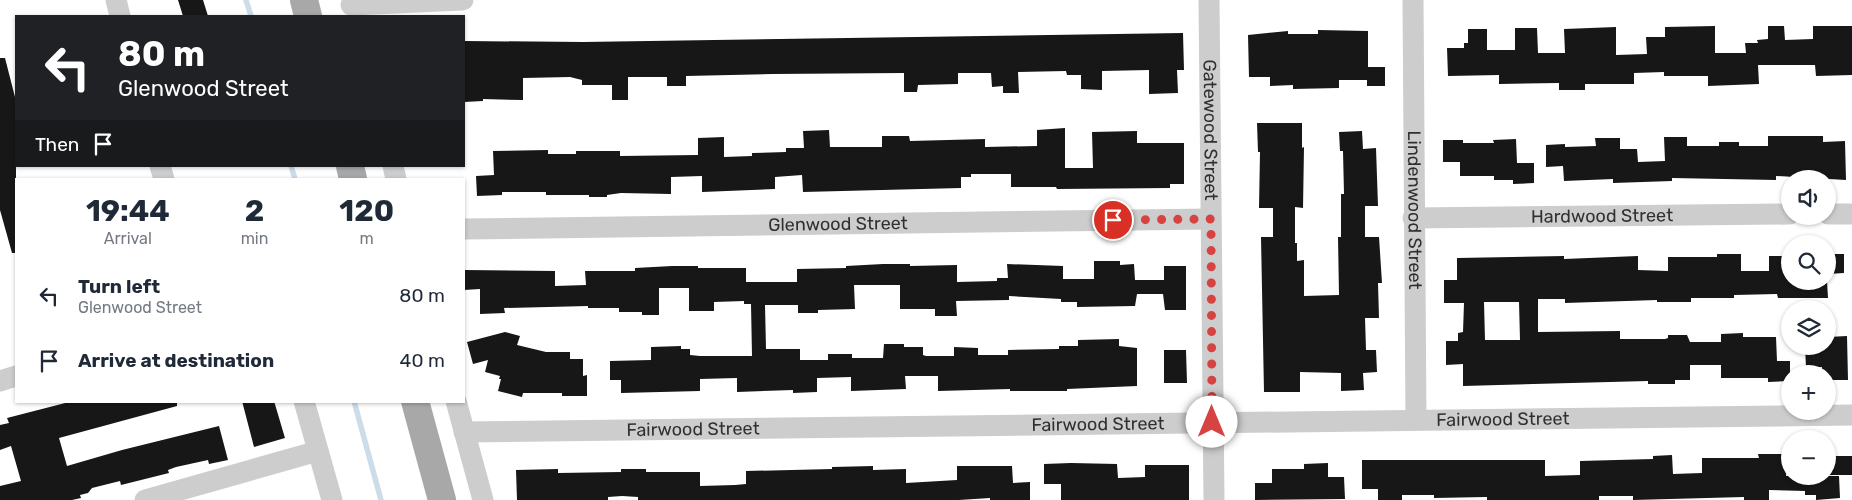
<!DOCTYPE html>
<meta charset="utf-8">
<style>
body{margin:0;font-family:Rubik,sans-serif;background:#f6f6f7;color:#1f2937;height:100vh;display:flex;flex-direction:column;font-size:19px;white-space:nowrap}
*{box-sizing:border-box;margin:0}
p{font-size:16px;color:#747a83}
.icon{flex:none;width:28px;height:28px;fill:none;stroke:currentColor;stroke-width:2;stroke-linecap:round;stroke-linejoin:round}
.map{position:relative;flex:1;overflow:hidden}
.panel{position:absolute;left:15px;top:178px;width:450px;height:225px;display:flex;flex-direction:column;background:#fff;border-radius:0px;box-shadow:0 1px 4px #0004}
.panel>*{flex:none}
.banner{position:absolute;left:15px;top:15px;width:450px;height:152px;border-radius:0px;box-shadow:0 1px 4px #0004;background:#202124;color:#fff;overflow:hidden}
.controls{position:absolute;left:1781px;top:170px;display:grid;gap:10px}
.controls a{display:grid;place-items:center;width:55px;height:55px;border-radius:50%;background:#fff;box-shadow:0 1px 4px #0004;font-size:25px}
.pin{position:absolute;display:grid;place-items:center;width:42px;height:42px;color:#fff;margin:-21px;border:2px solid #fff;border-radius:50%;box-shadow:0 1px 5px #0007}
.me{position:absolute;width:55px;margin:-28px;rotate:0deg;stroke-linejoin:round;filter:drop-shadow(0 0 4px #0008)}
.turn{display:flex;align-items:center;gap:18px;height:105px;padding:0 20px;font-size:22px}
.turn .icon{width:65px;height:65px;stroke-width:2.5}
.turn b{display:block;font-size:35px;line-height:42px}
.then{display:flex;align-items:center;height:48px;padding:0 20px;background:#0003;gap:10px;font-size:19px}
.eta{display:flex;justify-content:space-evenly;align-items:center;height:85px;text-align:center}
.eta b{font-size:30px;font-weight:700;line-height:35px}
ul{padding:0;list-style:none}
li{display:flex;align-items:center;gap:15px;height:65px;padding:0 20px}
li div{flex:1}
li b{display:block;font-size:19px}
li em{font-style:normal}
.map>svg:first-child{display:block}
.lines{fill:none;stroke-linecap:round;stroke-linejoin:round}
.stream{stroke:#cddce9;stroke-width:5.5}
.building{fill:#171717;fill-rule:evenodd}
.street{stroke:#cdcdcd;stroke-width:21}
.primary{stroke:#a8a8a8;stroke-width:28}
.route{stroke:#d64342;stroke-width:9;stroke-dasharray:0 16.2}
.labels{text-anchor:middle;stroke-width:5;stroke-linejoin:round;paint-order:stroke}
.street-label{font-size:18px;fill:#303030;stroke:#fff}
</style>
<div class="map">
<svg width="1852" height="500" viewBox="0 0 1852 500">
<rect width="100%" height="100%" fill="#fff"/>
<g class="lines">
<!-- stream -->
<g class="stream">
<path d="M246,0l5,16"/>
<path d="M291,166l4,13"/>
<path d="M354,401l27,99"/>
</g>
</g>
<!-- building -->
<g class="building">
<path d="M178,0h25l5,16h-25z"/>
<path d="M1715,26v27h31l-1,-10h13l-1,-3 11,-1v-13h16l1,14 28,-1v-13h39v49l-36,1 -1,-11h-57l1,19 -51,2v-10h-44v-4l-30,1v11h-49v6h-26v-7l-60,1v-9l-51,1 -1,-28h17v-5h4v-14h19v21h28v-22h22l1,25h27l-1,-24 52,-2v28l31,-1 -1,-17h19v-10z"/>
<path d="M1318,30l50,1v36h17v19h-18v-6h-28v8l-46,1v-4l-23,1v-9h-21l-1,-42 40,-4v3h30z"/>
<path d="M1183,33l1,37h-7l1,23 -29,1v-24l-47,1v19l-21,-1v-14h-14l-1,-4 -48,1 1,21h-16v-7l-11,1 -1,-14h-33v11l-40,1 -1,7h-13v-19l-132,1 -86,2v10h-19v-9h-39v23h-16v-15h-30v-5l-12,-3 -47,1v22l-40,-1v2l-19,1v-61l119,1z"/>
<path d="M0,58h5l11,43v152h-4l-12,-43z"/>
<path d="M1257,123h45v25l2,-1 -1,61 -8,-1v36h2v18l7,-1v36l35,-1 -1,-58h3v-43h3l-1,-43h-3l-1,-19 23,-1 1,18 13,-1 2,58h-13v31h14l3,46h-4l1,35h-14l1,32h10l1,22 -14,1 1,17 -23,1v-18l-41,-1v20h-36l-3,-155h12v-29h-14l1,-56h-2z"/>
<path d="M1065,128v40h28l-1,-36 45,-1v12h47v41h-14v4l-113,1 -1,-2h-45v-13h-40v3h-10v11l-158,4 -1,-17 -27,2v12l-73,3v-16l-31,1v17l-50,-1 -14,2v2h-18v-2h-43v-3h-44v3l-25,1 -1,-20 18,-1 -1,-24 55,-1v4h28v-3h44v5l78,-1v-17l26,-1v20l28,-1v-3l34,-1v-4h18l-1,-17 26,-1 1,17h52v-11h27l1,5 75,-2v8l52,-1v-16z"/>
<path d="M1768,136h55v6l22,-1 1,39 -70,-4v4l-104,-2v3l-59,2v-4l-49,2 -1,-15 -17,1v-22l19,-1v3l31,-1 -1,-8h25v11h17l1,13 27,-1 -1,-24h23v9h32v-4h20v4h29z"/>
<path d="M1516,139l1,24h17v20l-21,1v-4h-19v-4h-34v-14h-17v-22h20v3h31l-1,-3z"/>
<path d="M1717,254h24v17h28v-15h21v25h37l1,17h-50l-1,-4 -43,1v3h-43v4h-34v-2l-92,3v-4h-27v33l82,-1v8h45l3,-1v-3h19l3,7h31v-8l22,-1v4h33l1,24h13v20l-22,1v-4h-47v-13h-31v15h-15v4h-27v-3l-185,5v-22l-17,1v-24h12v-8l5,-1 1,-29h-20v-23h13v-22l107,-2v3l74,-3v14l30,1v-14h49zM1484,302h35l1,38h-35z"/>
<path d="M1828,254h16v19l-16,1z"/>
<path d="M1094,261h26v4l14,-1 1,16h29v-14h22v44h-21l-2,-16h-26l-2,12 -58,1v-5h-16v-3l-52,-3v4l-53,1 1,15h-22v-7h-35v-24h-46l1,24 -37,1v3h-20v-8h-33l1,44h34v11h28v-6h24v4h31l1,-14h20v3h19v8l3,1h28v-9l24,1v7h30v-5l51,-1v-3h19v-6l41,-1v7l18,2v38l-70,3v2h-57v-2l-72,2v-15h-33l1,13 -55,2v-14l-34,1v14l-24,1v-3l-56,2v-14l-37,1v12l-79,2v-13h-11v-19l41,-1v-13l30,-1v3h9v6l10,1h52l-1,-52h-7v-3l-30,1v9h-25v-23h-30v27h-17v-3h-23v-4h-31v-2l-84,2 1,5 -25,1v-25l-16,1v-20l91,1v15l31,-1 -1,-14h50v-3l37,-2h26v2h48v14h51v-13l49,-1v-2l37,-2h27v2l47,-1v17l40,-1v-3h11l-1,-14 56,2v13h31z"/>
<path d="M505,332l15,4 -3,9 29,7h24v7h13v17l4,-1v21h-25v-3h-39l-1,4 -24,-6 3,-12h-2l1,-3 -15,-4 3,-12 -15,4 -6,-22z"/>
<path d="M1847,336l1,44h-20v-6h-6v-7l-16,1 -1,-22h23v-9z"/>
<path d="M1164,350h22l1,33h-23z"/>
<path d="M73,401h104v5l-118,32 8,28 55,-16 97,-24 9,34 -19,4 -1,-4 -32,7 -8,3 1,3 -48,12 -1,-4 -28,7 -4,5 -8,2 1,3 -9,2h-72v-14l21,-5 -10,-35 -11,4v-25l9,-2 -2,-5z"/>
<path d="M242,401h32l11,37 -31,9z"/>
<path d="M1758,454h28v22h53l1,22 -24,2v-5h-11v-4l-36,-1v10h-25v-3l-111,3v-4h-34v4h-112v-3l-53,1v-3h-32v5h-24v-11h-16v-29h183v16l35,-1v-14l73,-2v-3l19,-1 1,19 29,-1v-15h57z"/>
<rect x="1828" y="456" width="24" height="19"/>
<path d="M1071,463l46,1 1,14 27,-1v-12h44v35h-128v-16h-17v-20z"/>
<path d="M1328,463v14h16l1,22 -90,1v-17h17v-14h32v-5z"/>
<path d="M873,466v4l33,-1v14l51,-3v-14h55l1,17 17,-1v18h-40v-2l-31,2h-321v-3l-16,-1 -14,1v3h-91l-1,-30 42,-1v4l63,-1v-3h25v3h54v14l35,-1 11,-1v-13l86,-2v-2z"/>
</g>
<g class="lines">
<!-- street -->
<g class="street">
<path d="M116,0l4,16"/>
<path id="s1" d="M1209,0l5,500"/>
<path id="s2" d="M1413,0l3,420"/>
<path d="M351,5l112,-5"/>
<path d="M160,166l4,13"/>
<path d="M393,166l3,13"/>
<path d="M1828,214h24"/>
<path id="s3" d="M1413,218l377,-4"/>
<path id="s4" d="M464,229l747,-10"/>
<path d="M0,381l16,-5"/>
<path d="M304,401l28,99"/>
<path d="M456,401l27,99"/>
<path id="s5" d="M464,432l1388,-17"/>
<path d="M145,500l173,-49"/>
</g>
<!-- primary -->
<g class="primary">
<path d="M304,0l4,16"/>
<path d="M350,166l3,13"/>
<path d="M415,401l27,99"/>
</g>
</g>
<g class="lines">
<!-- route -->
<path class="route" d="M1113,220l98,-1 1,203"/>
</g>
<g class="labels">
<!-- street labels -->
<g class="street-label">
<text dy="6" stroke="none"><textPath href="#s1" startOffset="130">Gatewood Street</textPath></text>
<text dy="6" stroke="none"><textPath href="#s2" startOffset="210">Lindenwood Street</textPath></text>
<text dy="6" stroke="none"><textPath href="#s3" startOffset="189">Hardwood Street</textPath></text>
<text dy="6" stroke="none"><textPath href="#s4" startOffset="374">Glenwood Street</textPath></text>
<text dy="6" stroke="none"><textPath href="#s5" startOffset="1039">Fairwood Street</textPath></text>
<text dy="6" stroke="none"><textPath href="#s5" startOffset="634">Fairwood Street</textPath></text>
<text dy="6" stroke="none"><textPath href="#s5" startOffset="229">Fairwood Street</textPath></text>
</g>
</g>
</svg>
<div class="controls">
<a><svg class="icon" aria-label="sound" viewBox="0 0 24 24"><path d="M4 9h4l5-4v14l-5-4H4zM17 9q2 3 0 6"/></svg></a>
<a><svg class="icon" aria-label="search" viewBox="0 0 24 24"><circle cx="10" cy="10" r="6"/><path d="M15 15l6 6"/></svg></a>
<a><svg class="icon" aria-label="layers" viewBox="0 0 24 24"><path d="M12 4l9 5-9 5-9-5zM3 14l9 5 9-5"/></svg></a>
<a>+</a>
<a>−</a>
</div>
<div class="pin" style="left:1113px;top:220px;background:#d93025"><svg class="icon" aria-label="arrive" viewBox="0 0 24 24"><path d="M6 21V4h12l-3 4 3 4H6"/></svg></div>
<svg class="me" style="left:1212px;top:422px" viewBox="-20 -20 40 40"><circle r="19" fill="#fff"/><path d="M0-13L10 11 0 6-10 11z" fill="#d64342"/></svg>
<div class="banner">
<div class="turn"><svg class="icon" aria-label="left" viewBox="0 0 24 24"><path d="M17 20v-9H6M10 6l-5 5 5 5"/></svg><div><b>80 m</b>Glenwood Street</div></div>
<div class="then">Then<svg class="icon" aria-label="arrive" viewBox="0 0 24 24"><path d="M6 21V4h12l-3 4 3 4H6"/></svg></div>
</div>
<section class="panel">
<div class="eta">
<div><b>19:44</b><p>Arrival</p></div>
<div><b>2</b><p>min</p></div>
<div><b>120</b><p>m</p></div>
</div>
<ul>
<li><svg class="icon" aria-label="left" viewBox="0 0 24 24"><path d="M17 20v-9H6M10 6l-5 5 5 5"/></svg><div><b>Turn left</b><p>Glenwood Street</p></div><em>80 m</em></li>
<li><svg class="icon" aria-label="arrive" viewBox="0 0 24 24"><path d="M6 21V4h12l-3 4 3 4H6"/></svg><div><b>Arrive at destination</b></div><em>40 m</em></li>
</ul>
</section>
</div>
